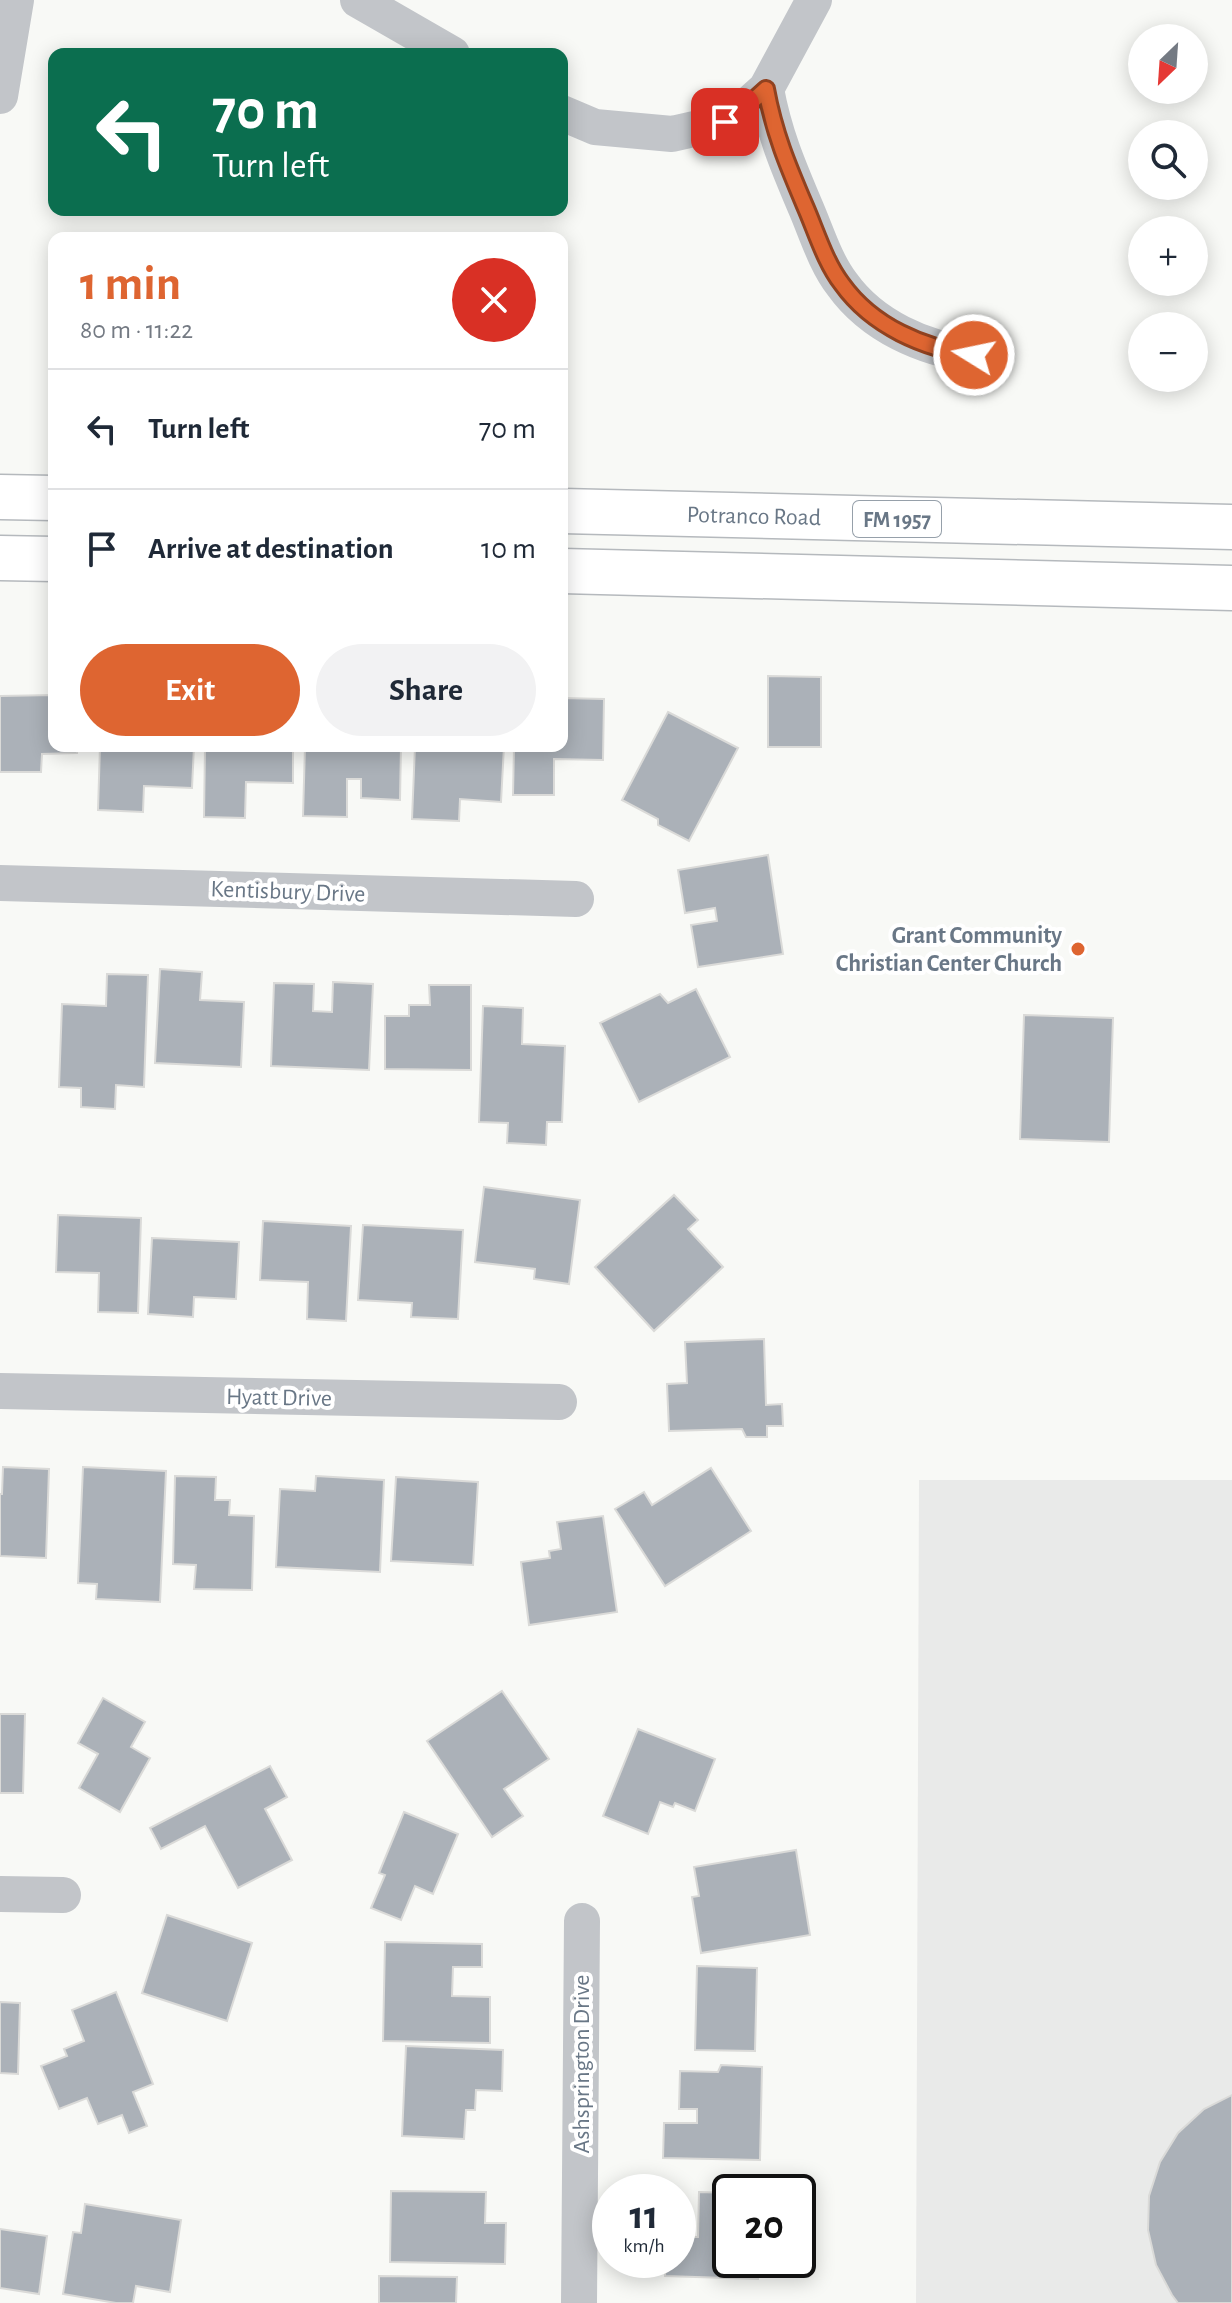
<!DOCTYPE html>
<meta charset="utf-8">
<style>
body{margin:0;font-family:"Alegreya Sans",sans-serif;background:#f2f2f3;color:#1f2937;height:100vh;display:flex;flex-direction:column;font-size:30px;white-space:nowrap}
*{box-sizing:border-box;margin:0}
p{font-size:26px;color:#747a83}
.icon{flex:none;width:44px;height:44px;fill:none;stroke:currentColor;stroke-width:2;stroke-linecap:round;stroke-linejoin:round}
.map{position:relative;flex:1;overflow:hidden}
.drawer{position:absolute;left:48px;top:232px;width:520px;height:520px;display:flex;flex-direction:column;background:#fff;border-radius:16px;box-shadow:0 4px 20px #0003}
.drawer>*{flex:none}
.banner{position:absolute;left:48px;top:48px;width:520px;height:168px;border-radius:16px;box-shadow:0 4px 20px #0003;background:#0b6e4f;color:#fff;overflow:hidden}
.needle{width:52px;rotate:205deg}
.fabs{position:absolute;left:1128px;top:24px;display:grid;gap:16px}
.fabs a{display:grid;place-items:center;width:80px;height:80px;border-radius:50%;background:#fff;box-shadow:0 4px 20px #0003;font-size:40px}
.speed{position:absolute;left:592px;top:2174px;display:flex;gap:16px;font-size:40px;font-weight:700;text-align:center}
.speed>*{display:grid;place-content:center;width:104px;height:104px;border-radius:50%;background:#fff;box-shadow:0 4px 20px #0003;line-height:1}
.speed small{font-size:20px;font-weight:400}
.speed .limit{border:4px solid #111;border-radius:12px;background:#fff;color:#111}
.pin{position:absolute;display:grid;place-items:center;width:68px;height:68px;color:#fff;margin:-34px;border-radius:16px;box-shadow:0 4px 12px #0006}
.me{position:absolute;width:88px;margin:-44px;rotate:280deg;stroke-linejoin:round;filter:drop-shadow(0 0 6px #0008)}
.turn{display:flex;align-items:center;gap:28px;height:168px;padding:0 32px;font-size:36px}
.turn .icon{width:104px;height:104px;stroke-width:2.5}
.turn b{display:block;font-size:56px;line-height:68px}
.round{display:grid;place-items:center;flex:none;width:84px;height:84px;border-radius:42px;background:#f2f2f3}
.headline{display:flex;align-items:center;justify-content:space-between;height:136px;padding:0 32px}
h1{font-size:48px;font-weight:700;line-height:60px;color:#de6531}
.cta{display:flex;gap:16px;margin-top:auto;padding:16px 32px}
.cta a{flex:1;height:92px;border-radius:48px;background:#de6531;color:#fff;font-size:32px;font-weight:700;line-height:92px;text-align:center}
.cta a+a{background:#f2f2f3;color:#1f2937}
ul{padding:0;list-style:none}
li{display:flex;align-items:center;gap:24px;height:120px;padding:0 32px;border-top:2px solid #e0e1e3}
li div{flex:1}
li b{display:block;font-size:30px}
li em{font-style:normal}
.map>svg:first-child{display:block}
.built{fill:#e9eae9}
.building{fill:#abb1b8;stroke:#dadad8;stroke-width:2}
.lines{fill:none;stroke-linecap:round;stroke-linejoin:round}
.major-casing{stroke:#b5b9bd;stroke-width:47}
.minor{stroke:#c2c5c9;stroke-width:36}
.major{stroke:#fff;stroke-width:44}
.route-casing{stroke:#904220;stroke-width:20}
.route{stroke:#de6531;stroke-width:14}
.poi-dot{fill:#de6531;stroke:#fff;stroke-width:3}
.labels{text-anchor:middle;stroke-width:8;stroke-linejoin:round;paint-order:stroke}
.shield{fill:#fff;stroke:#96a0aa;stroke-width:2}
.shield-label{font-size:22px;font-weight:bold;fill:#697786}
.street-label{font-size:24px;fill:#697786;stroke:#fff}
.poi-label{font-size:24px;font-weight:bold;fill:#697786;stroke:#fff;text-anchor:end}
</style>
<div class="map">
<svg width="1232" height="2303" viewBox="0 0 1232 2303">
<rect width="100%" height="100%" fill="#f8f9f6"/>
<!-- built -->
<path class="built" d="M919,1480h313v823h-316z"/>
<!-- building -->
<g class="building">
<path d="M768,676l53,1v70h-53z"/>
<path d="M54,695v51h23v7l-35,1 -1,18h-41v-76z"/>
<path d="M562,698l42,1 -1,61 -49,-1v36h-41l1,-49h48z"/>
<path d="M668,712l70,36 -49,93 -31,-16v-6l-36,-19z"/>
<path d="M100,746h94l-2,42 -48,-2 -1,26 -45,-2z"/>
<path d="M205,746h88v37l-47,-1 -1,36 -41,-1z"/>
<path d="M305,746h96l-1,54 -39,-2v-19h-14v38l-44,-1z"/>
<path d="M415,746h89l-3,56 -41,-3 -1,22 -47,-2z"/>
<path d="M768,855l15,99 -85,13 -7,-42 26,-4 -2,-13 -30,5 -7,-43z"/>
<path d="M160,969l42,3 -2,28 44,2 -3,65 -86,-4z"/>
<path d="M107,974l41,1 -4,112 -28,-2 -1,24 -34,-2v-19l-22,-1 3,-83 44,2z"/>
<path d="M333,982l40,2 -4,86 -98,-4 3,-83 40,1 -1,27 19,1z"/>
<path d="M429,985h42v85l-86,-1v-53h24v-11h21z"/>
<path d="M696,989l34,68 -91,45 -39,-79 60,-29 8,9z"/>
<path d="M483,1006l40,2 -1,36 43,2 -3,76h-15l-1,23 -39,-2 1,-20 -29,-1z"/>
<path d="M1024,1015l89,3 -4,124 -89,-3z"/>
<path d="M484,1187l96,13 -11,84 -35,-5 1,-10 -60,-7z"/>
<path d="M674,1195l24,25 -10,9 35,38 -69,64 -59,-64z"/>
<path d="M58,1215l83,3 -3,95 -40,-1 1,-39 -43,-1z"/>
<path d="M263,1221l88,5 -5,95 -39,-2 1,-37 -48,-2z"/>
<path d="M363,1225l100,5 -5,89 -47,-2 1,-14 -54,-3z"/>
<path d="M152,1238l87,4 -3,57 -42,-2 -1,20 -45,-3z"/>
<path d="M764,1339l2,66 16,-1 1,22h-16v11h-21l-4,-8 -73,2 -2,-47 20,-1 -2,-41z"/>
<path d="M3,1467l46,2 -3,89 -46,-2v-62h2z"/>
<path d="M83,1467l83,4 -6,131 -64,-3 1,-15 -19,-1z"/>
<path d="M711,1468l40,63 -86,55 -50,-77 29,-17 8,13z"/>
<path d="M175,1476l41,1 -1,23h15l-1,15 25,1 -2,74 -58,-1 2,-24 -23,-1z"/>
<path d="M316,1476l68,4 -4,92 -104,-5 4,-78 35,2z"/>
<path d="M396,1477l82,5 -5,83 -82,-4z"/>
<path d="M603,1516l14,96 -88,13 -8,-63 29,-4 -1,-7 12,-2 -4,-27z"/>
<path d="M502,1691l47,68 -45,30 19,27 -31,21 -65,-96z"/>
<path d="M103,1698l42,24 -14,25 19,11 -30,54 -41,-24 19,-34 -20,-11z"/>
<path d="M0,1714h25l-2,79h-23z"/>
<path d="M638,1729l77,30 -20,52 -20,-8 -2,4 -13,-5 -12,32 -45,-18z"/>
<path d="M270,1766l17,31 -22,12 27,51 -54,28 -33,-62 -44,23 -11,-21z"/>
<path d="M404,1812l54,22 -25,60 -18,-8 -14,34 -30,-12 14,-33 -6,-2z"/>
<path d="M796,1850l14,85 -109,18 -9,-56 7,-1 -5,-29z"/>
<path d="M167,1915l85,28 -25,78 -85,-28z"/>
<path d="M385,1942l97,2v23h-29l-1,29 38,1v46l-107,-2z"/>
<path d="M697,1966l60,2 -2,83 -60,-1z"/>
<path d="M116,1992l37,92 -20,8 14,34 -18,7 -7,-18 -24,9 -11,-26 -28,11 -18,-43 26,-10 -3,-7 20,-8 -12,-31z"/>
<path d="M0,2002l20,1 -2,71 -18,-1z"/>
<path d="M406,2046l97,4 -1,41 -26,-1 -1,20h-9l-2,29 -62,-3z"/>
<path d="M721,2065l41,2 -2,93 -97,-2 1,-35h33v-14h-18l1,-38 38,1z"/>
<path d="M1232,2095v208h-54l-6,-8 -16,-30 -8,-35 1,-34 11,-34 18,-29 26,-24z"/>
<path d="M391,2191l95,1 -1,31h21l-1,41 -115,-2z"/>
<path d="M699,2192l31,1v67h29l-1,19 -93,-3 1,-16h12v-23h20z"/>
<path d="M85,2204l96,16 -11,72 -34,-6 -3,17h-17l-53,-9 10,-62 8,1z"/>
<path d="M0,2229l47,7 -8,58 -39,-6z"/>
<path d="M379,2276l78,1 -1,26h-77z"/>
</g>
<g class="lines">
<!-- major casing -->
<g class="major-casing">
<g id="major">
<path d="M0,497l54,1"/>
<path id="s1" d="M562,511l670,16"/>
<path d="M0,558l54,1"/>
<path d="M562,571l670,17"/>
</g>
</g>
<!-- minor -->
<g class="minor">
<path d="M358,0l94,54"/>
<path d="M766,89c8,44 22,77 39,117 11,25 20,56 37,78 30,42 82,65 132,71"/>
<path d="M0,96l16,-96"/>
<path d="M562,113l33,14 77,7 53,-12 21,-15 20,-18 48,-89"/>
<path d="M0,883l576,16"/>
<path d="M0,1391l559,11"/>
<path d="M0,1894l63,1"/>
<path d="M579,2303l3,-382"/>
</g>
<!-- major -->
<use href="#major" class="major"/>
</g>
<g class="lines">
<!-- route casing -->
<g class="route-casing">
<path id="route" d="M725,122l21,-15 20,-18c8,44 22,77 39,117 11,25 20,56 37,78 30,42 82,65 132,71"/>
</g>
<!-- route -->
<use href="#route" class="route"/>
</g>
<!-- markers -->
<circle class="poi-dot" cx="1078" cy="949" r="8"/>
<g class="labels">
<!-- shield labels -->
<rect class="shield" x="853" y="501" width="88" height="36" rx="6"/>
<g class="shield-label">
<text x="897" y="527">FM 1957</text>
</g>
<!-- street labels -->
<g class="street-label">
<text dy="8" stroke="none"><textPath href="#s1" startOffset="192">Potranco Road</textPath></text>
<text transform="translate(288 891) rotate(2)" y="8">Kentisbury Drive</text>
<text transform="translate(279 1397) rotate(1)" y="8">Hyatt Drive</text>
<text transform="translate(581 2064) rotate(-90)" y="8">Ashsprington Drive</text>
</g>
<!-- poi labels -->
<g class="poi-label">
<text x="1062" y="943">Grant Community<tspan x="1062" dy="28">Christian Center Church</tspan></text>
</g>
</g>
</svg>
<div class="fabs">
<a><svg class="needle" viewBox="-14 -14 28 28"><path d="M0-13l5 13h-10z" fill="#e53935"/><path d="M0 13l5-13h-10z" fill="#747a83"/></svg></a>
<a><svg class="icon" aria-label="search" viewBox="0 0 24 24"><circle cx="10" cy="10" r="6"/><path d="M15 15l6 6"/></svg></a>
<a>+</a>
<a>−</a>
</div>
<div class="speed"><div>11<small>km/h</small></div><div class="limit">20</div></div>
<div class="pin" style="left:725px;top:122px;background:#d93025"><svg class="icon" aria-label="arrive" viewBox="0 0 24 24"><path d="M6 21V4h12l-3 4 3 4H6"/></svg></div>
<svg class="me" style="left:974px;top:355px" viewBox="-20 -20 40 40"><circle r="17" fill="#de6531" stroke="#fff" stroke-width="3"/><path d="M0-11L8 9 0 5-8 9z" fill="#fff"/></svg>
<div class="banner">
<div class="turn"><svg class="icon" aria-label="left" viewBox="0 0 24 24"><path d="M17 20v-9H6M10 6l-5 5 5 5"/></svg><div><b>70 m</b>Turn left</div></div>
</div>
<section class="drawer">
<div class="headline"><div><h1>1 min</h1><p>80 m · 11:22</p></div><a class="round" style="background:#d93025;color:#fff"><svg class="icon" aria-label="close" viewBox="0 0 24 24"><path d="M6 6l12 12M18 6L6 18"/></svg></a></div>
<ul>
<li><svg class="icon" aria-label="left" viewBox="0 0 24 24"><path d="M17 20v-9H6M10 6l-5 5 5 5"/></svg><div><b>Turn left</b></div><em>70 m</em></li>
<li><svg class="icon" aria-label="arrive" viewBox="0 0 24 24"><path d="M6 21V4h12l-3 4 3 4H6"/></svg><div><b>Arrive at destination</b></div><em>10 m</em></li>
</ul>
<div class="cta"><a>Exit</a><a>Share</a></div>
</section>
</div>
